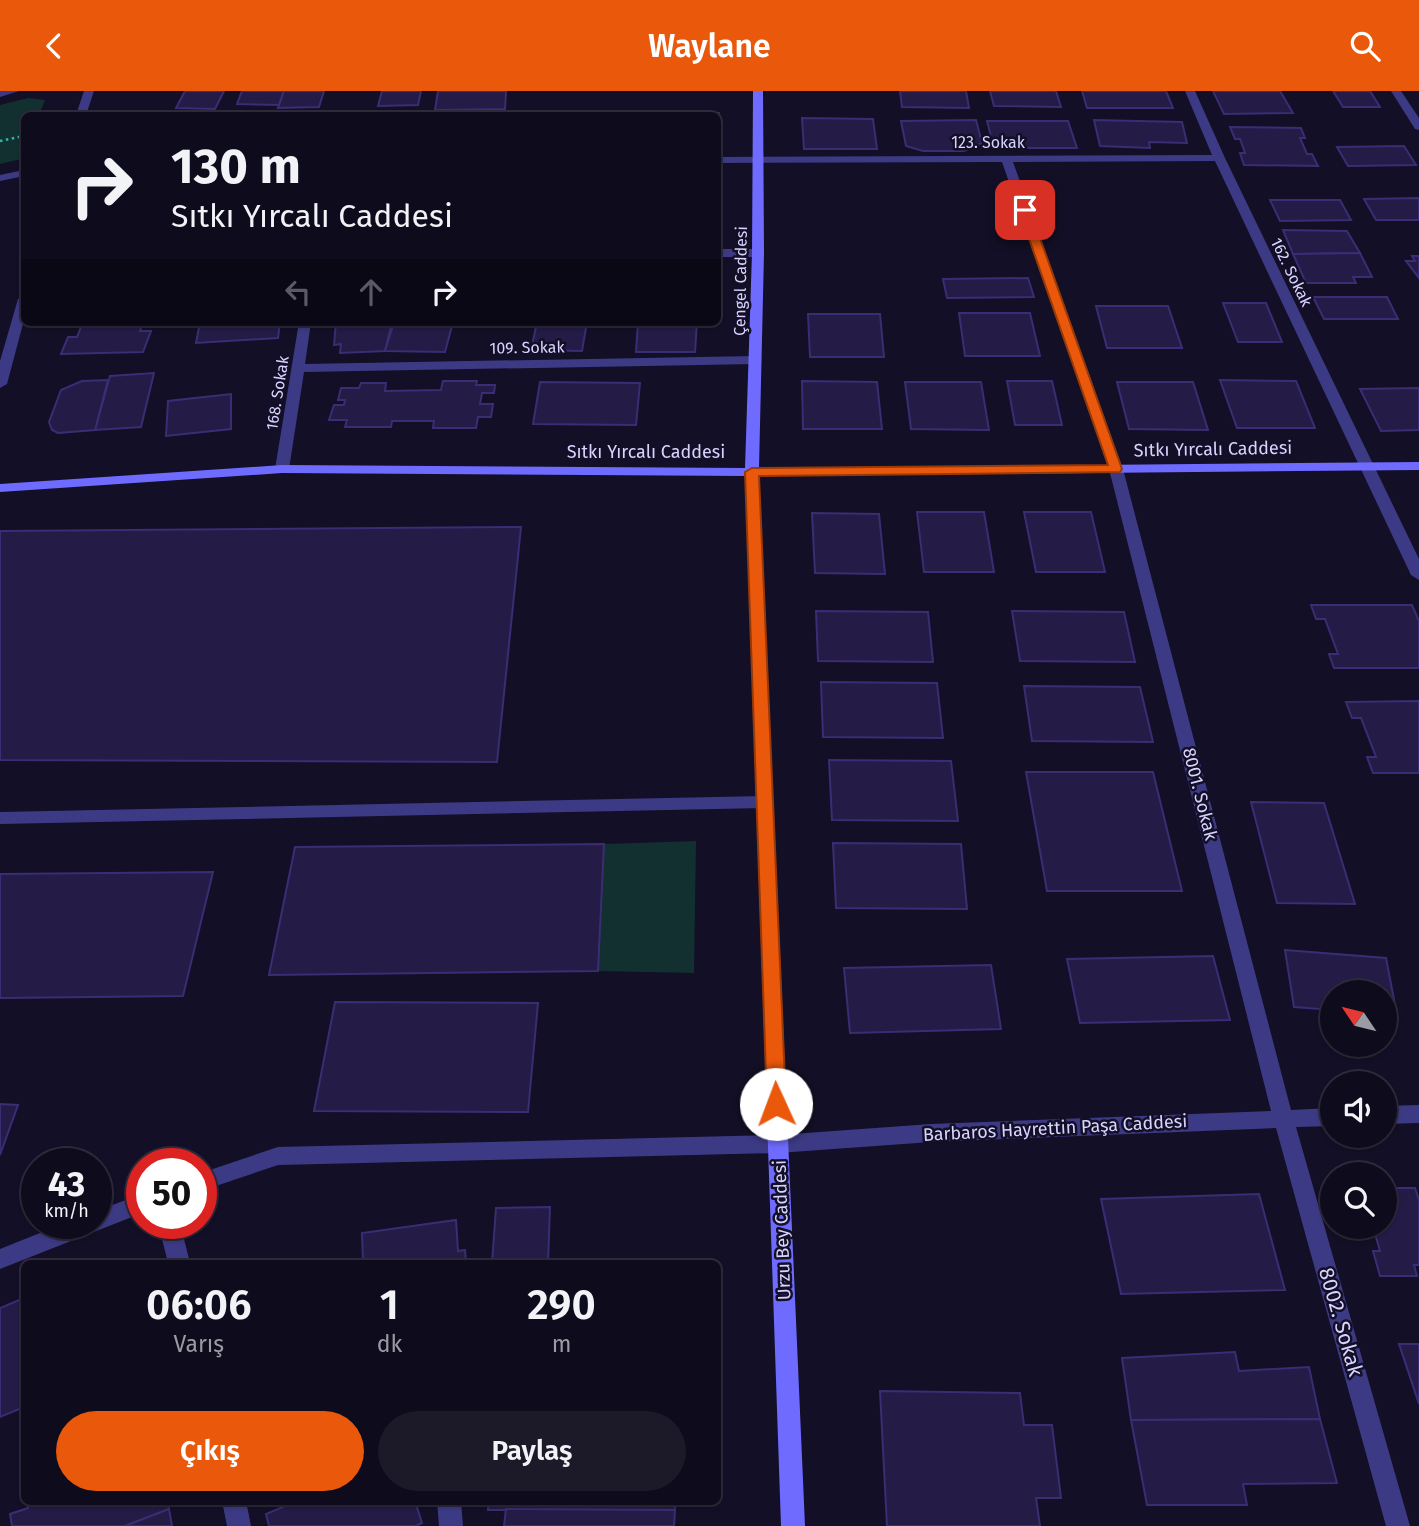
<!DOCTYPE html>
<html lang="tr">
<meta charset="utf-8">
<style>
body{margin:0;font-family:"Fira Sans",sans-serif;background:#1c1929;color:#f1f3f6;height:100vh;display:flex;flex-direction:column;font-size:26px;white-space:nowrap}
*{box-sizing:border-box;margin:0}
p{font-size:23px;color:#9b9ba3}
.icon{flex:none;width:38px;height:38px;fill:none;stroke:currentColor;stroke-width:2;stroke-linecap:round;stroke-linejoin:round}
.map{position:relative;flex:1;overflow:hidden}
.panel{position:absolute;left:21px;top:1169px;width:700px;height:245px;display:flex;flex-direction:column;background:#0e0b1c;border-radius:10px;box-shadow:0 2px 5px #0004,0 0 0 2px #2e2b3b}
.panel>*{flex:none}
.banner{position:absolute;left:21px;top:21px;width:700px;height:214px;border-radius:10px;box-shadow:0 2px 5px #0004,0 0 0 2px #2e2b3b;background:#0e0b1c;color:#f1f3f6;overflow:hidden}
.needle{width:46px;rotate:305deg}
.buttons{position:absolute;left:1320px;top:889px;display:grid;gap:14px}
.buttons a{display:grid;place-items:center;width:77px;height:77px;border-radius:50%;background:#0e0b1c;box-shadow:0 2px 5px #0004,0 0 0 2px #2e2b3b;font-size:35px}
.speed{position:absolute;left:21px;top:1057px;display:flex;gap:14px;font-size:35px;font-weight:700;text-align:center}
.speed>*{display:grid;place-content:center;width:91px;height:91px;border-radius:50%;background:#0e0b1c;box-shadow:0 2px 5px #0004,0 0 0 2px #2e2b3b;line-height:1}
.speed small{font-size:18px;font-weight:400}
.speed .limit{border:10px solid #d22;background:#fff;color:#111}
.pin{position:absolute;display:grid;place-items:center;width:60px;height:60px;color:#fff;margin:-30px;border-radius:14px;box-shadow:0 4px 10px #0006}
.me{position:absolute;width:77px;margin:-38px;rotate:358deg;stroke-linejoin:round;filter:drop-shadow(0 0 5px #0008)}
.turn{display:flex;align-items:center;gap:24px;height:147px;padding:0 35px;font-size:32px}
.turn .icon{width:91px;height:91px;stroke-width:2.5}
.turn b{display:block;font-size:49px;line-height:60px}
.lanes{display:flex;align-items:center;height:66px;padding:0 35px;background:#0003;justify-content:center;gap:35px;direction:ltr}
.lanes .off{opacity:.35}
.eta{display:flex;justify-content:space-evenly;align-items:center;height:119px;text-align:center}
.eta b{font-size:42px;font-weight:600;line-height:49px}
.action{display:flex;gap:14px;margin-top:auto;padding:14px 35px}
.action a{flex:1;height:80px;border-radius:42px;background:#ea580c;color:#fff;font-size:28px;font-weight:600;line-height:80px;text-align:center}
.action a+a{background:#1c1929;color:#f1f3f6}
header{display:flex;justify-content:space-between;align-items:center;height:91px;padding:0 35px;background:#ea580c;color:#fff;font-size:32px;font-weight:600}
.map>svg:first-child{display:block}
.green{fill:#12302f}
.building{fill:#241b47;stroke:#3b2d73;stroke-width:2}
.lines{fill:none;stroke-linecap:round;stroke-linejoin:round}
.path{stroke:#2fb8b0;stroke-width:2.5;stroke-dasharray:2.5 3.5;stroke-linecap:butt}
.service{fill:#3d3a85;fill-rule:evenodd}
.minor{fill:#3d3a85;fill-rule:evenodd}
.secondary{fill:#6f6bff;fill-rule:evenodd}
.route{fill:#ea580c;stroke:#983908;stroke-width:2}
.labels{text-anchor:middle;stroke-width:5;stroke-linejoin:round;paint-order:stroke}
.far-street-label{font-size:16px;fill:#d9d4ff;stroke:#130f26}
.street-label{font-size:18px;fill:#d9d4ff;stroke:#130f26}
.near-street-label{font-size:21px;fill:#d9d4ff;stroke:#130f26}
</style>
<header><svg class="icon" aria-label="back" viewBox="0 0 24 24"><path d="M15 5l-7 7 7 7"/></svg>Waylane<svg class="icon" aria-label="search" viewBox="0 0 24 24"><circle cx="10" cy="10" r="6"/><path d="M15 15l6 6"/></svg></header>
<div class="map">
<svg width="1419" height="1435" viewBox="0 0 1419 1435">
<rect width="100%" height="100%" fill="#130f26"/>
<!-- green -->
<g class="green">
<path d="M28,7l17,2 -6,15h-15v35l-3,9 -21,5v-59z"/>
<path d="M696,750l-2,132 -96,-2 6,-127z"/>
</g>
<!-- building -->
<g class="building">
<path d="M185,0h39l-9,18 -39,-1z"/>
<path d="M242,0h42l-5,14 -42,-1z"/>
<path d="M284,0h40l-5,16 -41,1z"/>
<path d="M382,0h39l-3,14 -40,1z"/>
<path d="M438,0h68l-1,18 -70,1z"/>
<path d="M900,0h66l3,17 -67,-1z"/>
<path d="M990,0h66l5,16 -67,-1z"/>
<path d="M1082,0h84l7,17h-86z"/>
<path d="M1213,0h67l13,22 -69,1z"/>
<path d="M1333,0h37l10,16h-37z"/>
<path d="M665,21l54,1 -1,14v-12h-54z"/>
<path d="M802,27l71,1 4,30h-73z"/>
<path d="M976,29l6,23 -18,8h-41l-17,-5 -5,-25z"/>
<path d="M1094,29l88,2 5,21 -38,-1 1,6 -50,-2z"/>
<path d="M987,30h81l9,27h-83z"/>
<path d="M1230,36l71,1 4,10h-5l7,16h5l6,12 -74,-1 -4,-12h5l-5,-14h-5z"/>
<path d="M1404,55l12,19 -68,1 -11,-19z"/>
<path d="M1419,107v22h-43l-12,-21z"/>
<path d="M1270,109h70l11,20 -71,1z"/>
<path d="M1283,139l64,1 13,22 -67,1z"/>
<path d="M1360,162l12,24h-19l3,6h-50l-13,-29z"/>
<path d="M1412,165h7v22l-13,-17h9z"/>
<path d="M1028,187l6,19 -87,1 -4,-19z"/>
<path d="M1313,206h74l11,22h-74z"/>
<path d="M1223,212h43l16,39h-44z"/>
<path d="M1096,215h72l14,42h-75z"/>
<path d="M959,222h71l10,43h-75z"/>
<path d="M808,223h72l4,43h-74z"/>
<path d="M200,231h80l-2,16 -82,5z"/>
<path d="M336,231h56l-7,29 -45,2 1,-9 -7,1z"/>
<path d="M394,231h59l-8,30 -60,-1z"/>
<path d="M537,231h50l-5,29 -51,-1z"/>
<path d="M638,231h59l-2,30h-59z"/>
<path d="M142,234l-2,6h11l-8,21 -82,2 7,-17h9l4,-10z"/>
<path d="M154,282l-13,54 -46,3 15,-54z"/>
<path d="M108,289l-13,50 -37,3 -6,-3 -3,-8 12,-32 21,-9z"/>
<path d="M1220,289l76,1 19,47h-78z"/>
<path d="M443,290h34l-1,4h19l-1,8h-12l-2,11h13l-2,13h-13l-2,11h-43l1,-7h-42l-1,6h-46l2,-7h-18l5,-15h10l1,-5h-7l3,-12h18l2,-5h25l-1,8 56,-1z"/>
<path d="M802,290l75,1 5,47h-79z"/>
<path d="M1007,290h45l10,44h-47z"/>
<path d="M540,291l100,1 -4,42 -103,-1z"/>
<path d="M905,291h76l8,48 -78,-1z"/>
<path d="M1117,291h76l15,48 -79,-1z"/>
<path d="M1419,297v42l-38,1 -21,-42z"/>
<path d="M231,303v35l-65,7 2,-35z"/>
<path d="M917,421h67l10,60h-70z"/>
<path d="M1024,421h67l14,60h-69z"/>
<path d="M812,422l67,1 6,60 -70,-1z"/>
<path d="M521,436l-24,235 -497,-2v-229z"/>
<path d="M1311,514h101l7,16v47h-85l-5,-14h9l-13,-35h-9z"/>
<path d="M816,520l112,1 5,50 -115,-1z"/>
<path d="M1012,520l112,1 11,50 -115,-1z"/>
<path d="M821,591l116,1 6,55 -120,-1z"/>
<path d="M1024,595l116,1 13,55 -121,-1z"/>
<path d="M1419,610v72h-46l-6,-16h9l-15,-39h-9l-6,-16z"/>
<path d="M829,669l122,1 7,60 -126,-1z"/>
<path d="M1026,681h127l29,119h-135z"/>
<path d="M1251,711l73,1 31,101 -78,-1z"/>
<path d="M833,752l128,1 6,65 -131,-1z"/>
<path d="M604,753l-6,127 -329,4 26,-128z"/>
<path d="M213,781l-30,124 -183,2v-124z"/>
<path d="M1285,859l101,8 11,57 -13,-1v-22h-52v18l-38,-3z"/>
<path d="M1213,865l17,64 -150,3 -13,-64z"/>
<path d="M991,874l10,64 -151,4 -6,-65z"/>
<path d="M335,911l203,1 -10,109 -214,-1z"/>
<path d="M0,1013l18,1 -18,50z"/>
<path d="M1384,1097h31l4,12v65h-5l3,11h-37l-7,-25h7l-7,-24h11z"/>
<path d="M1259,1103l26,96 -164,4 -20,-95z"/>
<path d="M550,1116l-2,56h-56l4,-55z"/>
<path d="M456,1129l2,31 7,-1 1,13h-103l-1,-30z"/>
<path d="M24,1207v109l-24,10v-109z"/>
<path d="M1399,1253h20v60z"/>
<path d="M1235,1261l4,19 70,-4 11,52 -189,1 -9,-62z"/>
<path d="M880,1300l140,2 4,32h28l9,73h-25l4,28h-153z"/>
<path d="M1320,1328l17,64 -94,1 4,21h-100l-16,-85z"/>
<path d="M27,1410h140l2,8 -44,17h-113l-2,-12 18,-6z"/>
<path d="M297,1410h118l7,22 -6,3h-147l-3,-12z"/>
<path d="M489,1410h186v9h-187z"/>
<path d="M169,1418l3,17h-47z"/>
<path d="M506,1418l169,1 -1,16h-170z"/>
</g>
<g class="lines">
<!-- path -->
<path class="path" d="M0,50l24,-5"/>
<!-- service -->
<path class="service" d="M437,1410h24l2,25h-24z"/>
<!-- minor -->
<g class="minor">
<path d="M0,0h19l-19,6z"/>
<path d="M84,0h10l-8,24h-10z"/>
<path d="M1185,0h10l30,67 194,401v21l-8,-5 -196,-414 -202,1 110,307 168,641 41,-2v18l-36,1 114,399h-24l-110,-398 -345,14 -153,11 -500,12 -77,26v-18l77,-26 500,-12 153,-11 340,-13 -162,-642 -107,-307 -284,1v-6l494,-2z"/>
<path d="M1391,0h10l18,27v12l-4,-1z"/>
<path d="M24,79v6l-24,5v-6z"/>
<path d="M718,158h40l6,4 -6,4h-40z"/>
<path d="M24,204v25l-17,64 -7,4v-27l18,-62z"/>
<path d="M299,231h12l-6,42 450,-8 7,4 -7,4 -451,8 -15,97 -7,4 -7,-4z"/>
<path d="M764,705l6,2 3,4 -3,4 -6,2 -764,16v-12z"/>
<path d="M1419,1014v18l-35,1v-18z"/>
<path d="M142,1103v19l-142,56v-20l65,-26h31v-12z"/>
<path d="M158,1132h22l10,40h-22z"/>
<path d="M222,1410h24l5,25h-24z"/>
</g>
<!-- secondary -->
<path class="secondary" d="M753,0h10l1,162 -5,215 660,-6v8l-660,6 46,1050h-24l-36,-1050 -463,-3 -282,19v-8l282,-19 463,3 7,-215z"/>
</g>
<!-- route -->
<path class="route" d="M1025,116l5,3 92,259 -2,3 -361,4 27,628 -3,6 -7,2 -6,-2 -3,-6 -22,-632 7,-4 356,-3 -89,-255z"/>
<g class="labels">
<!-- far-street labels -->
<g class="far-street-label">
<text x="988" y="57">123. Sokak</text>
<text transform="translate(1292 181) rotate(64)" y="6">162. Sokak</text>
<text transform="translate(740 190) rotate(-89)" y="6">Çengel Caddesi</text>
<text transform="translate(527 256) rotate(-1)" y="6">109. Sokak</text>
<text transform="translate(277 302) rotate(-81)" y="6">168. Sokak</text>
</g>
<!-- street labels -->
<g class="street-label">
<text transform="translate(1213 358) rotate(-1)" y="6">Sıtkı Yırcalı Caddesi</text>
<text x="646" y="367">Sıtkı Yırcalı Caddesi</text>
<text transform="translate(1200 703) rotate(76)" y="6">8001. Sokak</text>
<text transform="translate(1055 1037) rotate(-3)" y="6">Barbaros Hayrettin Paşa Caddesi</text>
<text transform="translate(782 1139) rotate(-92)" y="6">Urzu Bey Caddesi</text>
</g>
<!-- near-street labels -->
<g class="near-street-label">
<text transform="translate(1341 1231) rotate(74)" y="7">8002. Sokak</text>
</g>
</g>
</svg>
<div class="buttons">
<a><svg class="needle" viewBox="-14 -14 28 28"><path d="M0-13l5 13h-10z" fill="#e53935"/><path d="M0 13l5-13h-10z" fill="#9b9ba3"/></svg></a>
<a><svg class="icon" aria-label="sound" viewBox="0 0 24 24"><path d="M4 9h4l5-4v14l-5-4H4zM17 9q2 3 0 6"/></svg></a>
<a><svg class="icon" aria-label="search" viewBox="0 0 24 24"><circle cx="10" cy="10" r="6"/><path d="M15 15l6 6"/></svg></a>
</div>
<div class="speed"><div>43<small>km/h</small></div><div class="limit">50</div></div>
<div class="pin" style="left:1025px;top:119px;background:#d93025"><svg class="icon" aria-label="arrive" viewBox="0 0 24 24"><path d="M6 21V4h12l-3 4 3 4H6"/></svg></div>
<svg class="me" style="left:776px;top:1013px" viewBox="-20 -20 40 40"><circle r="19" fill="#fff"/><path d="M0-13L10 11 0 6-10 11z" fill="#ea580c"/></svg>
<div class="banner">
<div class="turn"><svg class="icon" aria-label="right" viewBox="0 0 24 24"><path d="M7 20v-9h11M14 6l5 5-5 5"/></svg><div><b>130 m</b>Sıtkı Yırcalı Caddesi</div></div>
<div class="lanes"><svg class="icon off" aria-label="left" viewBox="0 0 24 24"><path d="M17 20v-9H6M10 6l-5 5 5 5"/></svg><svg class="icon off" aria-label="ahead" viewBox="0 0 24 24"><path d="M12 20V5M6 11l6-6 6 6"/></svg><svg class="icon" aria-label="right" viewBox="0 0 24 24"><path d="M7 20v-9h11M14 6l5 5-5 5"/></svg></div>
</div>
<section class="panel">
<div class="eta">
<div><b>06:06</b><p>Varış</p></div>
<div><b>1</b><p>dk</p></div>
<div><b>290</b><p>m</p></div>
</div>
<div class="action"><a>Çıkış</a><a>Paylaş</a></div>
</section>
</div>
